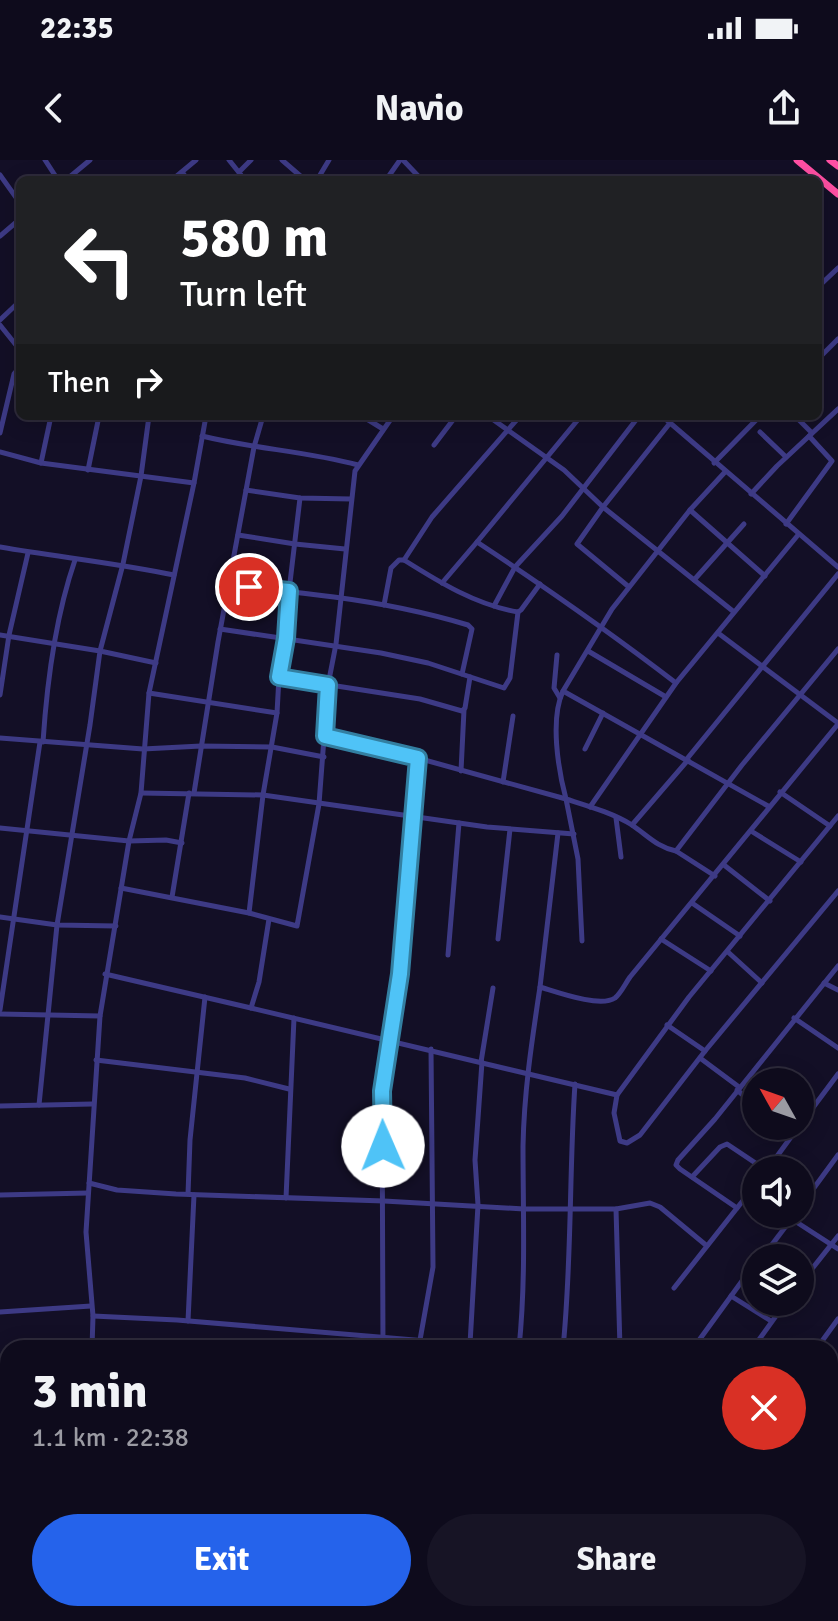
<!DOCTYPE html>
<meta charset="utf-8">
<style>
body{margin:0;font-family:Signika,sans-serif;background:#171425;color:#f1f3f6;height:100vh;display:flex;flex-direction:column;font-size:30px;white-space:nowrap}
*{box-sizing:border-box;margin:0}
p{font-size:26px;color:#9b9ba3}
.icon{flex:none;width:44px;height:44px;fill:none;stroke:currentColor;stroke-width:2;stroke-linecap:round;stroke-linejoin:round}
.map{position:relative;flex:1;overflow:hidden}
.panel{position:absolute;left:0px;top:1180px;width:838px;height:282px;display:flex;flex-direction:column;background:#0e0b1c;border-radius:24px 24px 0 0;box-shadow:0 4px 20px #0003,0 0 0 2px #2e2b3b}
.panel>*{flex:none}
.guide{position:absolute;left:16px;top:16px;width:806px;height:244px;border-radius:12px;box-shadow:0 4px 20px #0003,0 0 0 2px #2e2b3b;background:#202124;color:#fff;overflow:hidden}
.needle{width:52px;rotate:310deg}
.buttons{position:absolute;left:742px;top:908px;display:grid;gap:16px}
.buttons a{display:grid;place-items:center;width:72px;height:72px;border-radius:50%;background:#0e0b1c;box-shadow:0 4px 20px #0003,0 0 0 2px #2e2b3b;font-size:40px}
.pin{position:absolute;display:grid;place-items:center;width:68px;height:68px;color:#fff;margin:-34px;border:4px solid #fff;border-radius:50%;box-shadow:0 2px 8px #0007}
.me{position:absolute;width:88px;margin:-44px;rotate:359deg;stroke-linejoin:round;filter:drop-shadow(0 0 6px #0008)}
.turn{display:flex;align-items:center;gap:28px;height:168px;padding:0 32px;font-size:36px}
.turn .icon{width:104px;height:104px;stroke-width:2.5}
.turn b{display:block;font-size:56px;line-height:68px}
.then{display:flex;align-items:center;height:76px;padding:0 32px;background:#0003;gap:16px;font-size:30px}
.round{display:grid;place-items:center;flex:none;width:84px;height:84px;border-radius:42px;background:#171425}
.headline{display:flex;align-items:center;justify-content:space-between;height:136px;padding:0 32px}
h1{font-size:48px;font-weight:700;line-height:60px}
.button{display:flex;gap:16px;margin-top:auto;padding:16px 32px}
.button a{flex:1;height:92px;border-radius:48px;background:#2563eb;color:#fff;font-size:32px;font-weight:700;line-height:92px;text-align:center}
.button a+a{background:#171425;color:#f1f3f6}
.status{display:flex;justify-content:space-between;align-items:center;height:56px;padding:0 40px;background:#0e0b1c;direction:ltr}
.status svg{height:22px;fill:currentColor}
header{display:flex;justify-content:space-between;align-items:center;height:104px;padding:0 32px;background:#0e0b1c;font-size:36px;font-weight:700}
.map>svg:first-child{display:block}
.lines{fill:none;stroke-linecap:round;stroke-linejoin:round}
.minor{stroke:#3d3a85;stroke-width:5}
.highway{stroke:#ff4fa3;stroke-width:7}
.route-casing{stroke:#337fa1;stroke-width:20}
.route{stroke:#4fc3f7;stroke-width:14}
</style>
<div class="status"><b>22:35</b><svg viewBox="0 0 49 12"><path d="M0 12V9h3v3zM5 12V6h3v6zM10 12V3h3v9zM15 12V0h3v12zM26 1h20v11H26zM47 4h2v5h-2z"/></svg></div>
<header><svg class="icon" aria-label="back" viewBox="0 0 24 24"><path d="M15 5l-7 7 7 7"/></svg>Navio<svg class="icon" aria-label="share" viewBox="0 0 24 24"><path d="M12 15V3M7 8l5-5 5 5M5 13v7h14v-7"/></svg></header>
<div class="map">
<svg width="838" height="1461" viewBox="0 0 838 1461">
<rect width="100%" height="100%" fill="#130f26"/>
<g class="lines">
<!-- minor -->
<g class="minor">
<path d="M45,0l13,20"/>
<path d="M229,0l16,20"/>
<path d="M282,0l23,20"/>
<path d="M403,0l19,20"/>
<path d="M182,12l6,8"/>
<path d="M239,12l12,-12"/>
<path d="M0,15l20,28"/>
<path d="M66,20l24,-20"/>
<path d="M172,20l24,-20"/>
<path d="M317,20l12,-20"/>
<path d="M386,20l14,-20"/>
<path d="M0,76l20,-17"/>
<path d="M818,127l20,-19"/>
<path d="M0,160l20,-19"/>
<path d="M0,165l20,25"/>
<path d="M818,199l20,-20"/>
<path d="M149,256l-8,60 -18,88 -23,87 56,12"/>
<path d="M362,256l21,13"/>
<path d="M488,256l76,54 39,37 -26,37 52,43"/>
<path d="M581,256l-104,126c68,45 134,91 199,141"/>
<path d="M662,256l176,151"/>
<path d="M795,256l17,17"/>
<path d="M670,263l-67,84 131,105"/>
<path d="M760,272l26,25"/>
<path d="M0,273l14,-59 6,-7"/>
<path d="M202,276c52,13 104,15 156,29"/>
<path d="M434,285l22,-29"/>
<path d="M0,292l41,11 153,20"/>
<path d="M41,303l10,-47"/>
<path d="M714,303l46,-47"/>
<path d="M88,310l11,-54"/>
<path d="M725,312l-35,38 -78,99 -49,82 205,115"/>
<path d="M246,330l54,8 51,1"/>
<path d="M751,334l26,-28 61,-57"/>
<path d="M690,350l75,66"/>
<path d="M786,364l46,-63 -23,-25"/>
<path d="M238,375l57,9 50,5"/>
<path d="M0,387c58,10 116,16 174,28"/>
<path d="M404,400l28,-43 88,-101"/>
<path d="M694,420l50,-56"/>
<path d="M442,423l35,-41"/>
<path d="M230,424c35,6 69,8 104,13 45,6 91,15 134,28l4,4 -10,45"/>
<path d="M384,445l7,-37 8,-8h5c35,22 72,45 114,52l3,-2 19,-26"/>
<path d="M494,446l21,-39 47,-51 77,-100"/>
<path d="M220,469l161,24 47,10 76,25 6,-10 8,-66"/>
<path d="M718,473l120,90"/>
<path d="M0,475l100,16 -10,74 -33,200 59,1"/>
<path d="M588,491l78,46"/>
<path d="M557,495l-3,33 6,10"/>
<path d="M279,517l141,22 42,12 3,-3 5,-31"/>
<path d="M563,531c-13,28 -5,78 3,108 22,7 47,14 66,26 16,11 25,22 44,26l66,-86 96,-116"/>
<path d="M149,533l128,20"/>
<path d="M0,535l9,-60 19,-82"/>
<path d="M325,576l67,15 174,48 12,60 4,82"/>
<path d="M0,578l143,11 58,-3 71,1 52,10"/>
<path d="M43,582c4,-61 12,-124 32,-182"/>
<path d="M585,589l18,-36"/>
<path d="M686,600l152,-186"/>
<path d="M461,611l3,-61"/>
<path d="M503,622l10,-66"/>
<path d="M780,632l50,34"/>
<path d="M141,633l122,2 224,32 87,7"/>
<path d="M194,633l24,-151 36,-195 9,-31"/>
<path d="M590,647l86,-124 122,-148"/>
<path d="M616,658l5,39"/>
<path d="M632,665l56,-65"/>
<path d="M0,668l129,13 37,-1 16,3"/>
<path d="M751,671l50,31"/>
<path d="M676,691l39,25"/>
<path d="M724,705l46,36"/>
<path d="M121,728l128,25 48,13 22,-122 9,-119 8,-41 19,-173 38,-55"/>
<path d="M172,737l17,-104"/>
<path d="M692,743l48,33"/>
<path d="M249,753l14,-118 14,-82 2,-36 7,-39 3,-47 11,-93"/>
<path d="M0,757l57,8 -18,180"/>
<path d="M269,759l-10,63 -8,26 366,87 -3,18 6,28 7,2 13,-8 65,-84 133,-160"/>
<path d="M498,779l12,-110"/>
<path d="M661,779l50,32"/>
<path d="M728,792l34,31"/>
<path d="M448,795l11,-132"/>
<path d="M105,814l146,34"/>
<path d="M824,823l14,7"/>
<path d="M540,827l18,-154"/>
<path d="M0,850l40,-268"/>
<path d="M0,854l100,2"/>
<path d="M794,858l44,30"/>
<path d="M667,865l38,26"/>
<path d="M700,898l39,29"/>
<path d="M96,900l149,18 44,11"/>
<path d="M481,902l12,-74"/>
<path d="M737,930l19,16"/>
<path d="M617,935l72,-98 149,-181"/>
<path d="M0,946l92,-2"/>
<path d="M800,965l38,-51"/>
<path d="M782,966l11,8"/>
<path d="M767,1010l32,-44"/>
<path d="M692,1017l28,-30 7,-3 39,26"/>
<path d="M89,1023l28,7 59,4 208,7 140,8h92l34,-6 10,4 47,39"/>
<path d="M188,1034l2,-54 15,-143"/>
<path d="M0,1035l88,-2"/>
<path d="M286,1038l8,-180"/>
<path d="M800,1047l38,-52"/>
<path d="M737,1048l-57,-39 -4,-4 2,-5 37,-41 123,-153"/>
<path d="M616,1049l4,139"/>
<path d="M784,1054l54,35"/>
<path d="M762,1098l33,-44"/>
<path d="M800,1124l38,-48"/>
<path d="M674,1128l82,-104"/>
<path d="M731,1136l40,25"/>
<path d="M0,1152l91,-6"/>
<path d="M93,1156l84,4 334,28"/>
<path d="M188,1161l6,-126"/>
<path d="M420,1180l13,-73 -2,-218"/>
<path d="M760,1180l8,8"/>
<path d="M470,1184l8,-139 -3,-45 7,-98"/>
<path d="M92,1188l1,-32 -7,-84 14,-216 29,-175 12,-48 8,-100 45,-210 12,-67"/>
<path d="M383,1188l-1,-257 18,-117 18,-216"/>
<path d="M519,1188c7,-68 4,-134 4,-202 1,-54 9,-106 17,-159 17,5 60,21 75,11 6,-5 10,-14 15,-21l208,-253"/>
<path d="M563,1188c9,-88 6,-176 12,-264"/>
<path d="M674,1188l23,-5 45,-62 14,-15"/>
<path d="M753,1188l33,-46"/>
<path d="M817,1188l21,-29"/>
<path d="M0,1230l8,-1"/>
<path d="M830,1246l8,3"/>
<path d="M830,1247l1,-9 7,-8"/>
<path d="M830,1316l8,-10"/>
<path d="M0,1404l8,4"/>
<path d="M90,1454v7"/>
<path d="M502,1454l40,7"/>
<path d="M349,1461l1,-7"/>
<path d="M555,1461l2,-7"/>
<path d="M604,1461v-7"/>
<path d="M700,1461l1,-7"/>
<path d="M748,1461v-7"/>
<path d="M825,1461l13,-10"/>
</g>
<!-- highway -->
<g class="highway">
<path d="M797,0l41,34"/>
<path d="M830,0l8,6"/>
</g>
</g>
<g class="lines">
<!-- route casing -->
<g class="route-casing">
<path id="route" d="M249,427l40,4 -3,47 -7,39 49,8 -3,51 93,22 -18,216 -18,117 1,55"/>
</g>
<!-- route -->
<use href="#route" class="route"/>
</g>
</svg>
<div class="buttons">
<a><svg class="needle" viewBox="-14 -14 28 28"><path d="M0-13l5 13h-10z" fill="#e53935"/><path d="M0 13l5-13h-10z" fill="#9b9ba3"/></svg></a>
<a><svg class="icon" aria-label="sound" viewBox="0 0 24 24"><path d="M4 9h4l5-4v14l-5-4H4zM17 9q2 3 0 6"/></svg></a>
<a><svg class="icon" aria-label="layers" viewBox="0 0 24 24"><path d="M12 4l9 5-9 5-9-5zM3 14l9 5 9-5"/></svg></a>
</div>
<div class="pin" style="left:249px;top:427px;background:#d93025"><svg class="icon" aria-label="arrive" viewBox="0 0 24 24"><path d="M6 21V4h12l-3 4 3 4H6"/></svg></div>
<svg class="me" style="left:383px;top:986px" viewBox="-20 -20 40 40"><circle r="19" fill="#fff"/><path d="M0-13L10 11 0 6-10 11z" fill="#4fc3f7"/></svg>
<div class="guide">
<div class="turn"><svg class="icon" aria-label="left" viewBox="0 0 24 24"><path d="M17 20v-9H6M10 6l-5 5 5 5"/></svg><div><b>580 m</b>Turn left</div></div>
<div class="then">Then<svg class="icon" aria-label="right" viewBox="0 0 24 24"><path d="M7 20v-9h11M14 6l5 5-5 5"/></svg></div>
</div>
<section class="panel">
<div class="headline"><div><h1>3 min</h1><p>1.1 km · 22:38</p></div><a class="round" style="background:#d93025;color:#fff"><svg class="icon" aria-label="close" viewBox="0 0 24 24"><path d="M6 6l12 12M18 6L6 18"/></svg></a></div>
<div class="button"><a>Exit</a><a>Share</a></div>
</section>
</div>
